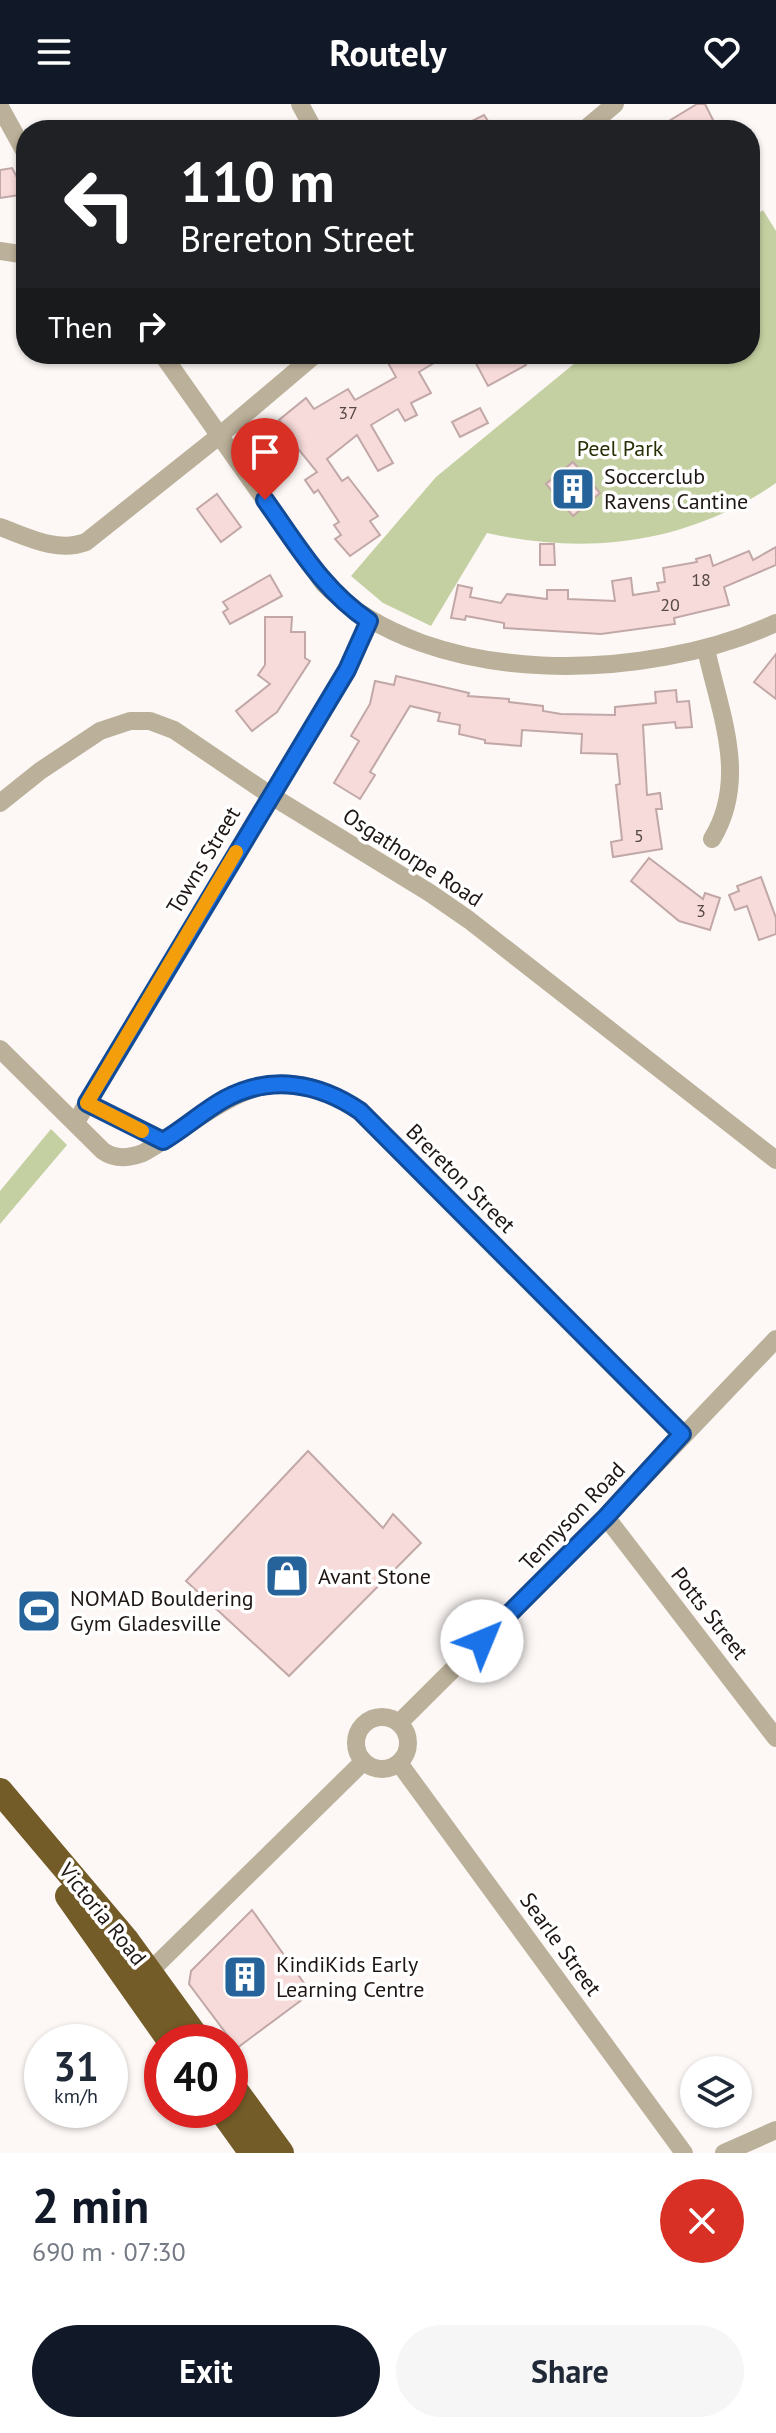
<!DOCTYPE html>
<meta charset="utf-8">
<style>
body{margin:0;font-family:"PT Sans",sans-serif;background:#f6f6f7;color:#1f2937;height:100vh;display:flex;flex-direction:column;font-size:30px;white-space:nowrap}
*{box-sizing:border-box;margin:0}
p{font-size:26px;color:#747a83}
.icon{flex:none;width:44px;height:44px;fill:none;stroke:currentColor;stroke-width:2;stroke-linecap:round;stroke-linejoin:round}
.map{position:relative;height:2049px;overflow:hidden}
.sheet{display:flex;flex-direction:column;background:#fff;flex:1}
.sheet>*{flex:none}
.hud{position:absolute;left:16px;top:16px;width:744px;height:244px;border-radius:32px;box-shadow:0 2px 6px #0004;background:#202124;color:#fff;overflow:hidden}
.tools{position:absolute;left:680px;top:1952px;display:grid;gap:16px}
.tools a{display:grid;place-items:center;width:72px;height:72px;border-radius:50%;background:#fff;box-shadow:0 2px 6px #0004;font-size:40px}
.speed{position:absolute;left:24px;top:1920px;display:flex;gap:16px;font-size:40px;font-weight:700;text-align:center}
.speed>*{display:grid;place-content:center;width:104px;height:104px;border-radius:50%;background:#fff;box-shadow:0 2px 6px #0004;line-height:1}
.speed small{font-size:20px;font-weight:400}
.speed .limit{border:12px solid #d22;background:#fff;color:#111}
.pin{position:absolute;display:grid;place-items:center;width:68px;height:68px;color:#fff;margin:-82px -34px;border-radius:50% 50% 50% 0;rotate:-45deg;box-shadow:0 0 8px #0007}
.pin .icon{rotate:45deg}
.me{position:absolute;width:88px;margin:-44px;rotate:45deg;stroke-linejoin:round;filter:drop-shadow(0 0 6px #0008)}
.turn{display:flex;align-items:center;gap:28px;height:168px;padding:0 32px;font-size:36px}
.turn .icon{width:104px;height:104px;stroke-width:2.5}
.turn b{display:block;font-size:56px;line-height:68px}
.then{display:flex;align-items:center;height:76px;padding:0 32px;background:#0003;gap:16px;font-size:30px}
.round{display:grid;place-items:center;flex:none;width:84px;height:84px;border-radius:42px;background:#f6f6f7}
.summary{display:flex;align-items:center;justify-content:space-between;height:136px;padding:0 32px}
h1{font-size:48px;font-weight:800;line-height:60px;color:#111827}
.primary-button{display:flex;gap:16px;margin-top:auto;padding:16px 32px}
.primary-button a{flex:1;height:92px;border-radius:48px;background:#111827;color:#fff;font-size:32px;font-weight:800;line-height:92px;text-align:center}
.primary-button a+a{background:#f6f6f7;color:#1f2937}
header{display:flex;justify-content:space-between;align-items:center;height:104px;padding:0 32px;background:#111827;color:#fff;font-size:36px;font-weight:800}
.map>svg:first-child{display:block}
.green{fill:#c4d0a1}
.building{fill:#f7dbda;stroke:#c1a8a7;stroke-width:2}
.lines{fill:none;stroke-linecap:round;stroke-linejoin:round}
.minor{stroke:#bbb099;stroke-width:18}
.highway{stroke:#735c28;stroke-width:26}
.route-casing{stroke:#114b97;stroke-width:20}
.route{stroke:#1a73e8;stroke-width:14}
.slow{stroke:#f59e0b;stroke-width:14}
.labels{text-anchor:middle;stroke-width:7;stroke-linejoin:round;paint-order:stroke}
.number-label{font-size:18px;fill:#554845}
.park-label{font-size:22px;fill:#283005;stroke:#fff}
.poi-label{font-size:22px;fill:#1f1713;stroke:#fff;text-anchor:start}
.street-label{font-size:22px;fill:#1f1713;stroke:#fff}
</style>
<header><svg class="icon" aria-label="menu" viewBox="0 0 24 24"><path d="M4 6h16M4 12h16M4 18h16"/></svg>Routely<svg class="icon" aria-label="heart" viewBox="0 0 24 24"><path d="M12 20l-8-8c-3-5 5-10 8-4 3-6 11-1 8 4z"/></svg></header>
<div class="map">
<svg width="776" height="2049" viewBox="0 0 776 2049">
<rect width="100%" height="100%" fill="#fdf8f6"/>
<!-- green -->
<g class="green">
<path d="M763,106l13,21v252c-87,60 -187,73 -289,50l-56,93 -48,-23 -32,-27 85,-99 150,-123h164v-134z"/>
<path d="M51,1025l16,16 -67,79v-33z"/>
</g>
<!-- building -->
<g class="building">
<path d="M697,0h8l13,26h-64z"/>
<path d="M484,11l10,15h-40z"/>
<path d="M12,64l14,26 -26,4v-28z"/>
<path d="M383,250h66l-30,18 12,21 -20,10 6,12 -12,6 -7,-12 -27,16 22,38 -15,8 -21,-36 -30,24 15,22 6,-4 30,39 -8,5 10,14 -30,21 -15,-17 6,-4 -7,-10 5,-3 -21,-32 -4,3 -9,-13 12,-8 -25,-31 -7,5 -10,-12 9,-8 -5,-6 27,-22 8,11 34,-20 7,11 41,-23z"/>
<path d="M471,250h49l6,11 -38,21z"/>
<path d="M480,304l8,15 -28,14 -8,-15z"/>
<path d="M573,358l27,31 -27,23 -27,-32z"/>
<path d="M217,390l24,33 -20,15 -24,-33z"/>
<path d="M540,440h14l1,21h-15z"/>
<path d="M776,443v18l-52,22 5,18 -55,13 1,6 -74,10 -97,-6v-5l-38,-7 -1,4 -14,-2 7,-33 14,3 -2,9 31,6 6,-9 40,5v-9h21v9l47,2 -3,-20 19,-3 2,17 26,-4 -2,-8 8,-1 -2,-14 34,-6 -1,-3 14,-4 3,11 36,-15 4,9z"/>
<path d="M270,471l12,21 -52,28 -7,-12 5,-3 -5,-7z"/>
<path d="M265,513h27l-1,15h14v26l5,3 -33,51 -25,19 -16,-20 34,-27 -12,-9 7,-10z"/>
<path d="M776,550v45l-22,-17z"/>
<path d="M396,572l73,17 -1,3 41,3v3l34,4v5l18,3 54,1v-8l41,-4 -1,-11 21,-2 1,12 12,-1 3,26 -16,1 -1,-6 -32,3 4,70 13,-2 2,16h-6l6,40 -49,8 -2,-15 11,-2 -6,-55 4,-1 -3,-30 -36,-1 1,-19 -60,-4 -1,16 -36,-3v-3l-26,-6 1,-9 -22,-4 2,-8 -30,-7 -40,66 5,3 -15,24 -26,-16 25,-42 -8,-5 19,-32 5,-23 19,4z"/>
<path d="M649,754l54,41 2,-6 15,5 -10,32 -31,-9 -48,-40z"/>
<path d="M761,773l15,41v16l-17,6 -12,-34 -12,4 -6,-15 10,-4 -2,-5z"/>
<path d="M308,1347l75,77 10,-14 28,29 -132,133 -103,-95z"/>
<path d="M252,1806l59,83 -74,55 -48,-64 2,-13z"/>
</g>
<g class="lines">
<!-- minor -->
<g class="minor">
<path d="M300,0l14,26"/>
<path d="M0,3l26,47"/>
<path d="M584,26l31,-26"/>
<path d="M0,147l26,4"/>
<path d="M162,250l162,230c108,106 322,98 452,39"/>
<path d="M0,423c28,10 57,26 86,15l133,-106 97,-82"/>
<path d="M706,545c14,65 43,129 6,190"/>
<path d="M0,699l40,-32 60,-40 30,-10h20l24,9 96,65 160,98 39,27 307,240"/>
<path d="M0,945l103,102c13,9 26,7 40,2 79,-45 124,-105 217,-42l322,323"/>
<path d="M87,999l76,38"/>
<path d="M76,1018l271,-452 22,-49"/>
<path d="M606,1413l170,221"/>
<circle cx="382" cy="1639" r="26"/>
<path d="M399,1619l207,-206 170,-178"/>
<path d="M399,1659l285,390"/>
<path d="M143,1874l220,-216"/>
<path d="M724,2049l52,-23"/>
</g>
<!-- highway -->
<g class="highway">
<path d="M0,1687l126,149 74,102"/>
<path d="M68,1792l103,146"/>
<path d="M230,1979l51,70"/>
<path d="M221,2006l31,43"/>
</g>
</g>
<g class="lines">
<!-- route casing -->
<g class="route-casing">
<path id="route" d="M265,396c33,46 57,89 104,121l-22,49 -260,433 76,38c21,-12 40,-30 62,-42 46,-25 94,-16 135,12l322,323 -76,83 -124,124"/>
</g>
<!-- route -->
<use href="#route" class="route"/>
<!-- slow -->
<path class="slow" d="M142,1027l-55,-28 149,-251"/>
</g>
<!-- icons -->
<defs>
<g id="building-square" transform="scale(2.3)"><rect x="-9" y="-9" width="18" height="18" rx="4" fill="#25639a" stroke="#fff"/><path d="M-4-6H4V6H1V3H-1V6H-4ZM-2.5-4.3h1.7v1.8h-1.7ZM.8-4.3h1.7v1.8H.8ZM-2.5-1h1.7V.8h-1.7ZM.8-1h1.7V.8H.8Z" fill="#fff"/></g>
<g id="shop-square" transform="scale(2.3)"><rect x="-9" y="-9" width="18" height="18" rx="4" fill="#25639a" stroke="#fff"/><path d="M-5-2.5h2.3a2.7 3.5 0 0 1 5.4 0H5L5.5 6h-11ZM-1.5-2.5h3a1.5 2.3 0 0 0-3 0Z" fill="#fff"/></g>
<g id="stadium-square" transform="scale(2.3)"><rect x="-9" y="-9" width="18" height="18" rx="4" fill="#25639a" stroke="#fff"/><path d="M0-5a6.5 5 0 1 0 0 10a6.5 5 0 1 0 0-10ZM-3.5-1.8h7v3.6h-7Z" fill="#fff"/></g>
</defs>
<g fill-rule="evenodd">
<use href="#building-square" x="573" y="385"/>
<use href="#shop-square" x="287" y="1472"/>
<use href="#stadium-square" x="39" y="1507"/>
<use href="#building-square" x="245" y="1873"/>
</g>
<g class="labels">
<!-- number labels -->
<g class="number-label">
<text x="348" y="315">37</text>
<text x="701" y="482">18</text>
<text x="670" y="507">20</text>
<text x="639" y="738">5</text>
<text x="701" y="813">3</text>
</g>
<!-- park labels -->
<g class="park-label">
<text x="620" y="352">Peel Park</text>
</g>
<!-- poi labels -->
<g class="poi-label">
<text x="604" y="380">Soccerclub<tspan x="604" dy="25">Ravens Cantine</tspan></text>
<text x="318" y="1480">Avant Stone</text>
<text x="70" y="1502">NOMAD Bouldering<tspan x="70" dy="25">Gym Gladesville</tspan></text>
<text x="276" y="1868">KindiKids Early<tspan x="276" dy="25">Learning Centre</tspan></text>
</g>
<!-- street labels -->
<g class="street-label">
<text transform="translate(413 753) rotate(33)" y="8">Osgathorpe Road</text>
<text transform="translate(203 756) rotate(-59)" y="8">Towns Street</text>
<text transform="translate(461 1074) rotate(45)" y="8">Brereton Street</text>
<text transform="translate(572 1412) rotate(-46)" y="8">Tennyson Road</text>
<text transform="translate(710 1509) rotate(52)" y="8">Potts Street</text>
<text transform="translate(103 1810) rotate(51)" y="8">Victoria Road</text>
<text transform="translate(561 1840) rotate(54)" y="8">Searle Street</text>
</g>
</g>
</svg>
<div class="tools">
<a><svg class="icon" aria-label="layers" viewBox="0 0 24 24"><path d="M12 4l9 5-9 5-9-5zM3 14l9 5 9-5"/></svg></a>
</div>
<div class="speed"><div>31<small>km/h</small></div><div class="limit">40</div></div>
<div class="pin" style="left:265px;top:396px;background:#d93025"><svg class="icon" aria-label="arrive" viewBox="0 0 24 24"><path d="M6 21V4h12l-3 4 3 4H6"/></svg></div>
<svg class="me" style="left:482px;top:1537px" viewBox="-20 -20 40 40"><circle r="19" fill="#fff"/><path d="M0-13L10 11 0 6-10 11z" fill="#1a73e8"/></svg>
<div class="hud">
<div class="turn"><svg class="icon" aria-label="left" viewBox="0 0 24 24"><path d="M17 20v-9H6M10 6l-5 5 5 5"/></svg><div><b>110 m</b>Brereton Street</div></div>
<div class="then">Then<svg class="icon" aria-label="right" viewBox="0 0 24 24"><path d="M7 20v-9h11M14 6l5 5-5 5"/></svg></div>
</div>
</div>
<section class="sheet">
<div class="summary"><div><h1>2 min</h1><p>690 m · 07:30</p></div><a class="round" style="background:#d93025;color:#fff"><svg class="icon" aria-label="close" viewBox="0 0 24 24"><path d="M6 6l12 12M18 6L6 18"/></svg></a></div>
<div class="primary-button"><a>Exit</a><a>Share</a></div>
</section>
